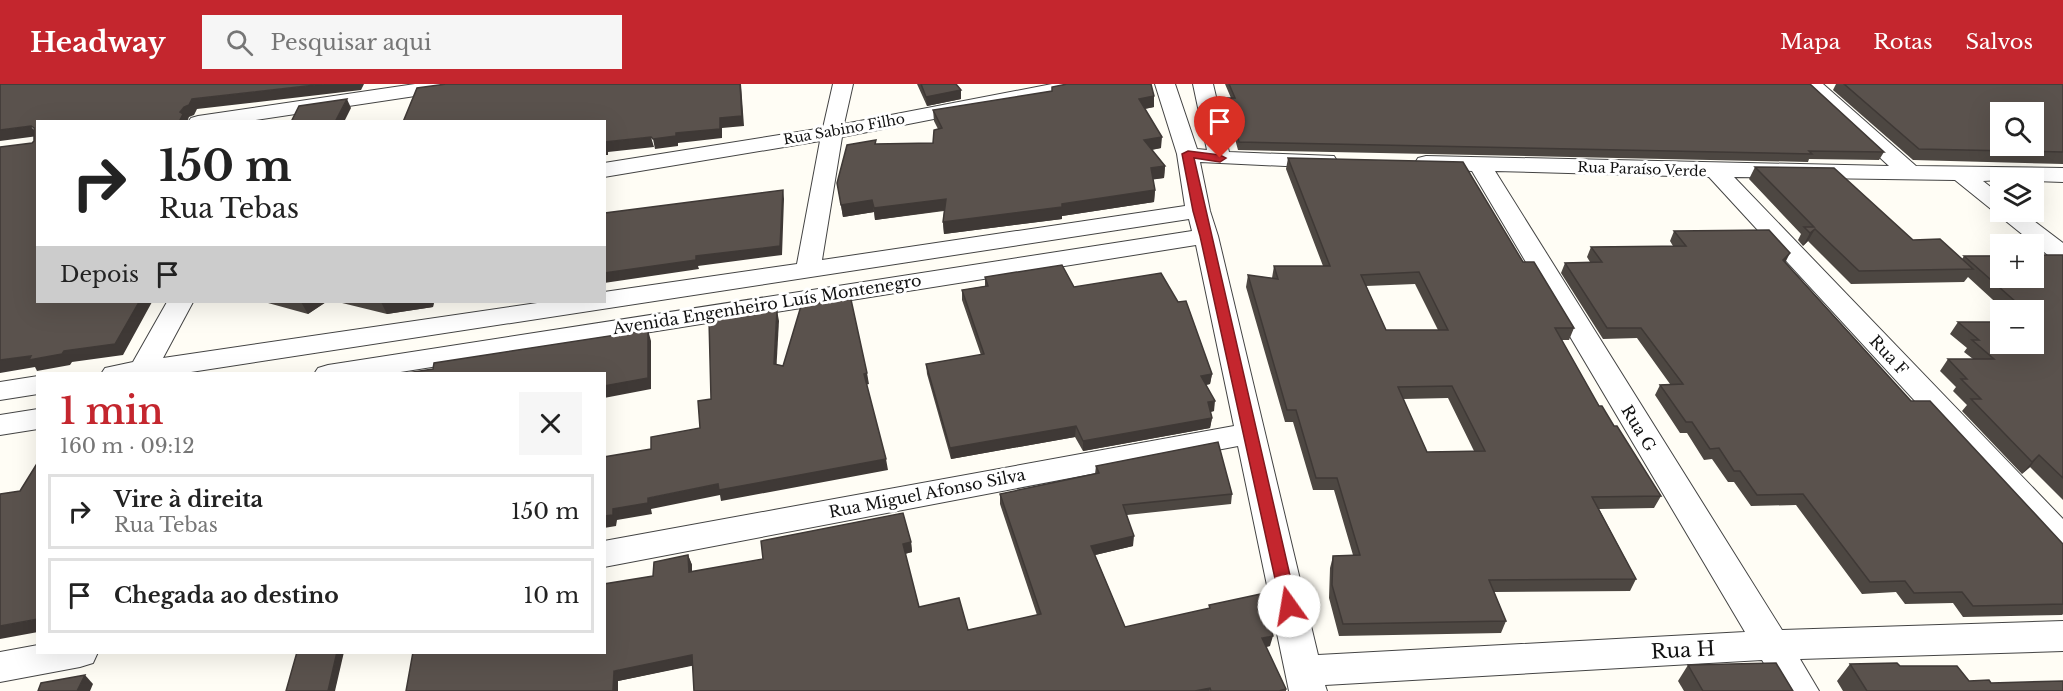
<!DOCTYPE html>
<html lang="pt">
<meta charset="utf-8">
<style>
body{margin:0;font-family:"Libre Baskerville",serif;background:#f6f6f6;color:#222;height:100vh;display:flex;flex-direction:column;font-size:22px;white-space:nowrap}
*{box-sizing:border-box;margin:0}
p{font-size:20px;color:#767676}
.icon{flex:none;width:33px;height:33px;fill:none;stroke:currentColor;stroke-width:2;stroke-linecap:round;stroke-linejoin:round}
.map{position:relative;flex:1;overflow:hidden}
.sheet{position:absolute;left:36px;top:288px;width:570px;height:282px;display:flex;flex-direction:column;background:#fff;border-radius:0px;box-shadow:0 6px 24px #0002}
.sheet>*{flex:none}
.banner{position:absolute;left:36px;top:36px;width:570px;height:183px;border-radius:0px;box-shadow:0 6px 24px #0002;background:#fff;color:#222;overflow:hidden}
.tools{position:absolute;left:1990px;top:18px;display:grid;gap:12px}
.tools a{display:grid;place-items:center;width:54px;height:54px;border-radius:0px;background:#fff;box-shadow:0 6px 24px #0002;font-size:30px}
.pin{position:absolute;display:grid;place-items:center;width:51px;height:51px;color:#fff;margin:-62px -26px;border-radius:50% 50% 50% 0;rotate:-45deg;box-shadow:0 0 6px #0007}
.pin .icon{rotate:45deg}
.me{position:absolute;width:66px;margin:-33px;rotate:347deg;stroke-linejoin:round;filter:drop-shadow(0 0 4px #0008)}
.turn{display:flex;align-items:center;gap:21px;height:126px;padding:0 24px;font-size:27px}
.turn .icon{width:78px;height:78px;stroke-width:2.5}
.turn b{display:block;font-size:42px;line-height:51px}
.then{display:flex;align-items:center;height:57px;padding:0 24px;background:#0003;gap:12px;font-size:22px}
.round{display:grid;place-items:center;flex:none;width:63px;height:63px;border-radius:0px;background:#f6f6f6}
.head{display:flex;align-items:center;justify-content:space-between;height:102px;padding:0 24px}
h1{font-size:36px;font-weight:600;line-height:45px;color:#c4262e}
ul{padding:0;list-style:none}
li{display:flex;align-items:center;gap:18px;height:75px;margin:0 12px 9px;padding:0 12px;border:3px solid #e0e0e0;border-radius:0px}
li div{flex:1}
li b{display:block;font-size:22px}
li em{font-style:normal}
header{display:flex;align-items:center;gap:36px;box-sizing:border-box;height:84px;padding:0 30px;background:#c4262e;color:#fff}
header strong{font-size:28px}
nav{display:flex;gap:33px;margin-inline-start:auto;font-size:21px}
.search{width:420px;height:54px;background:#f6f6f6;display:flex;align-items:center;gap:15px;box-sizing:border-box;padding:0 21px;border-radius:0px;color:#767676;font-size:22px}
.map>svg:first-child{display:block}
.lines{fill:none;stroke-linecap:round;stroke-linejoin:round}
.street-casing{stroke:#444;stroke-width:2}
.street{fill:#fff;fill-rule:evenodd}
.wall{fill:#4d4742;fill-rule:evenodd}
.shaded-wall{fill:#3f3936}
.building{fill:#5a524d;stroke:#3f3936;stroke-width:1.5;fill-rule:evenodd}
.route{fill:#c4262e;stroke:#7f191e;stroke-width:1.5}
.labels{text-anchor:middle;stroke-width:6;stroke-linejoin:round;paint-order:stroke}
.far-street-label{font-size:14px;fill:#111;stroke:#fff}
.street-label{font-size:16px;fill:#111;stroke:#fff}
.near-street-label{font-size:20px;fill:#111;stroke:#fff}
</style>
<header>
<strong>Headway</strong>
<div class="search"><svg class="icon" aria-label="search" viewBox="0 0 24 24"><circle cx="10" cy="10" r="6"/><path d="M15 15l6 6"/></svg>Pesquisar aqui</div>
<nav><a>Mapa</a><a>Rotas</a><a>Salvos</a></nav>
</header>
<div class="map">
<svg width="2063" height="607" viewBox="0 0 2063 607">
<rect width="100%" height="100%" fill="#fffdf5"/>
<g class="lines">
<!-- street casing -->
<g class="street-casing">
<g id="street">
<path d="M415,0h50l-3,4 -7,2 -212,32h-55l3,-4 7,-2z"/>
<path d="M833,0h20l-9,40 208,-40h40l-3,4 -7,2 -240,47 -20,123 363,-54 -8,-52 -22,-70h20l22,65 10,1 -14,-66h20l16,68 105,4 3,5 -3,5 -8,2 -126,-6 10,49 8,25 100,419 427,-23 -273,-461 -54,-3 -3,-5 3,-5 8,-2 463,10 -88,-82h22l93,82 147,2v14l-29,-1v-3l-51,3 18,14v17h21l41,31v19l-9,-2 -99,-80 -221,-3 329,342v33l-12,-3 -342,-372 -214,-6 287,459 281,-9v30l-263,8 19,32h-39l-18,-31 -437,25 2,6h-38l-51,-245 -634,121v-26l630,-115 -38,-181 -808,129h-74l4,-6 10,-3 864,-134 -3,-12 -1011,155h-77l4,-6 28,-6 34,-60h26l-30,56 381,-56h60v-10l193,-28 23,-123 -216,36v-14l219,-35z"/>
<path d="M38,292v18l-38,6v-18z"/>
<path d="M38,325v20l-38,6v-20z"/>
<path d="M38,561v7h60l-5,11 -13,4 -80,15v-30z"/>
</g>
</g>
<!-- street -->
<use href="#street" class="street"/>
</g>
<!-- wall -->
<g class="wall">
<path d="M917,0h39l5,6v9l-34,7z"/>
<path d="M1225,0h585l74,68 -5,8 -70,-1 -1,3 -570,-12 -12,-44 1,-8h4z"/>
<path d="M1836,0h227v80l-150,-4 -80,-70z"/>
<path d="M1154,12v11l-9,2 16,39 -9,2 13,16 -1,12 -11,1 2,11 -1,12 -92,14v3l-118,15 -1,-12 1,-11 -69,9 -1,-8 -31,5 -6,-34 39,-43v4l57,-1 5,-14 -4,-8 -1,-11z"/>
<path d="M1288,74l235,104 51,66 -5,12h-8l38,66 15,20 47,70 -7,12 -55,1 37,70 -6,12 -136,1 12,29 -5,12 -162,3 -10,-38 1,-30 3,-12 20,-1 -19,-65h-21l-20,-68h-8l-39,-135 2,-12 24,3 2,-12h49l-37,-97zM1415,200l23,46h-52l-20,-44zM1448,314l26,53 -47,1 -24,-53z"/>
<path d="M1755,83l158,73 49,19 2,-3 99,-1v245l-33,-33 -8,7 -60,-63 5,-6 -14,-14 3,-4 -16,-16 8,-12h25l-9,-7 3,-4 -17,-14 8,-12 76,22v-34h-30l-36,-33 -4,5 -113,2 -43,-43 -5,5 -5,-6 3,-6 -52,-55z"/>
<path d="M1674,147l111,31 126,139 152,143v70l-1,1 -99,2 -10,-14 -48,1 -9,-12 -34,2 -66,-89 -45,1 -17,-24h-6l-16,-23 -8,1 -17,-27h-7l-25,-38 5,-10 10,-1 -33,-46 -34,1 -42,-66 4,-10 25,-1 -3,-5 4,-10 82,-1 -3,-5z"/>
<path d="M985,193l89,10 138,87 -2,10 -4,1 8,26 -4,1 2,6 -2,10 -127,23 -8,-14 -124,22 -24,-85 -1,-10 55,-9 -19,-55v-10l23,-4z"/>
<path d="M267,218h59l-18,12 -40,-11z"/>
<path d="M338,218h96l-1,5 -46,7z"/>
<path d="M1096,382l136,28 -1,10 -104,11 6,31 -38,9 30,72 84,-18v-4l61,41 -4,1 20,42v2h-592l-1,-26 -75,16 35,-105 35,-21 4,10v7l219,-30 1,10 -7,2 14,53 49,23 69,-15 -37,-111v-10l95,-20z"/>
<path d="M1850,580l50,2 69,15 94,10h-220l-6,-10z"/>
<path d="M1688,581l105,26h-109l-6,-10z"/>
</g>
<!-- shaded-wall -->
<g class="shaded-wall">
<path d="M324,0h40l-3,6 -164,19 -3,6 -5,2 -2,5h-8l1,-10 4,-5 8,-8z"/>
<path d="M740,0h1l3,42 -22,2v10l-44,5v3l-23,3 -2,-10 23,-6 44,-15z"/>
<path d="M961,6v9l-34,7 -1,-9z"/>
<path d="M1154,12v11l-16,3 1,-11z"/>
<path d="M347,15l4,9 -7,14h-9z"/>
<path d="M31,42l7,10 -38,5v-11z"/>
<path d="M651,53l3,10 -46,5v3h-4l1,-13z"/>
<path d="M1162,53l-1,11 -18,3 1,-11z"/>
<path d="M1165,82l-1,12 -14,2 1,-12z"/>
<path d="M783,106l1,9 -2,56 -84,11 1,3 -95,14v-10l92,-17z"/>
<path d="M1155,106l-1,12 -92,14v3l-118,15 -1,-12z"/>
<path d="M946,115v11l-71,10 -1,-12z"/>
<path d="M872,116l2,12 -31,5 -2,-12z"/>
<path d="M1815,145l-7,12 -5,5 7,-13z"/>
<path d="M1790,169l-5,10 -2,-3z"/>
<path d="M139,218h13l-29,53 -51,7 -2,3 -33,6 -2,-4 -35,6v-13l64,-9z"/>
<path d="M301,218h25l-18,12z"/>
<path d="M381,218h53l-1,5 -46,7z"/>
<path d="M777,226l2,11 -3,54 -2,-11z"/>
<path d="M648,246l3,11v48l-47,9v-12z"/>
<path d="M867,289l2,11 -4,1 -1,-11z"/>
<path d="M1212,290l-2,10 -11,2 2,-10z"/>
<path d="M1215,317l-1,10 -8,2 2,-11z"/>
<path d="M1212,334l-2,10 -127,23v-10z"/>
<path d="M1076,342l-1,11 -124,22 -1,-11z"/>
<path d="M2039,371l-9,12 -8,7 10,-12z"/>
<path d="M886,375l2,11 -167,31 -1,-6 -69,14 1,5 -35,6 -1,6 -12,2v-12l9,-7 35,-11 70,-14z"/>
<path d="M1134,452l-1,10 -42,10v-10z"/>
<path d="M911,458l1,10 -8,2 -1,-10z"/>
<path d="M688,471l4,10v17l-3,-10z"/>
<path d="M38,535v13l-38,7v-13z"/>
<path d="M1273,552l-3,10 -10,2 2,-10z"/>
<path d="M337,568h7l-9,39h-7z"/>
<path d="M692,571l4,10 -78,16v10h-5l1,-20z"/>
<path d="M85,591l8,9 -3,7h-13z"/>
<path d="M1210,604l-1,3h-14z"/>
</g>
<!-- building -->
<g class="building">
<path d="M0,0h324l-132,15 -3,6 -5,2 -4,5 3,2 -4,8h-141v180h101l-24,42 -51,7 -2,3 -33,6 2,-4 -31,4v-213l32,-4 2,-2v-13l-3,-2 -31,4z"/>
<path d="M446,0h294l2,32 -22,2v11l-44,4v3l-23,3 -2,-2 -46,5 -1,3v-23h-201l14,-34z"/>
<path d="M921,0h35l5,6 -35,7z"/>
<path d="M1067,0h84l3,12 -15,3 23,38 -18,3 21,26 -14,2 4,22 -93,14v3l-119,15 3,-23 -72,9 -2,-8 -31,5 -4,-22 10,-38 29,-5 -1,4 58,-1 1,-13 8,-2 -9,-18 119,-19v-4z"/>
<path d="M1229,0h581l74,68 -75,-1 3,3 -573,-12 -12,-44h8z"/>
<path d="M1844,0h219v68l-144,-3zM2001,28h33v34h-33z"/>
<path d="M347,15l-12,23h-44l8,-16z"/>
<path d="M1288,74l175,4 60,100h11l40,66h-19l44,78h3l12,20h3l44,70 -69,1 44,82 -147,1 17,41 -163,3 -11,-39 1,-29 27,-1 -23,-77h-21l-20,-68h-9l-39,-135 30,4 -4,-13h56zM1419,188l29,58h-62l-25,-55zM1452,302l33,65 -58,1 -29,-65z"/>
<path d="M1755,83l79,1 79,72 27,-1 33,30 -114,2 -44,-42 -5,4 -6,-6h10z"/>
<path d="M783,106l-3,56 -84,10v4l-92,13 1,-60z"/>
<path d="M1769,146l21,23 -7,7 128,141h19l133,143v60l-90,2 -11,-14 -48,1 -9,-12 -35,1 -67,-88 -46,1 -17,-24h-6l-15,-23 -9,1 -18,-27h-6l-26,-37 23,-1 -42,-56h-34l-42,-65 37,-1 -11,-15 95,-1 -12,-15z"/>
<path d="M2034,171h29v223l-24,-23 -7,7 -61,-63h10l-20,-20h6l-19,-20h46l-22,-19h7l-21,-18h43v22h33v-23h3l-3,-2v-9h-9l-61,-54h37v22h33z"/>
<path d="M1062,181l12,22 87,-14 17,29 8,-1 26,73 -11,2 14,25 -7,1 4,16 -129,23 -7,-15 -126,22 -24,-84 58,-10 -22,-64 26,-4 -3,-9z"/>
<path d="M850,211l17,78 -3,1 22,85 -167,31 -1,-6 -70,14v5l-35,6v6l-9,1v-59l47,-8v-12l49,-9 -2,-27 13,-2 -2,-79 68,-10 -3,54 9,2 18,-60 19,-3 1,-3z"/>
<path d="M648,246v48l-44,8v-12h-204l33,-5 1,-6z"/>
<path d="M1218,358l14,52 -109,11 11,31 -43,10 34,81 85,-19 -1,-3 52,-11 12,42 -11,2 24,51 -7,2h-68l-1,-3 -15,3h-501l-2,-36 -78,16 -1,20h-207l7,-39h191v-68l49,-8 1,-14 34,-7 1,17 74,-13 -2,-18 142,-28 8,29 -8,2 16,63 40,-9 9,32 73,-16 -41,-120 99,-21 -3,-7z"/>
<path d="M38,378v157l-38,7v-132l20,-3z"/>
<path d="M297,568h40l-9,39h-42z"/>
<path d="M1776,579l17,28h-90l-15,-26z"/>
<path d="M1897,579l3,3h57l12,15 20,-1 2,3 72,-2v10h-196l-17,-27z"/>
<path d="M85,591l-8,16h-39l3,-8z"/>
</g>
<!-- route -->
<path class="route" d="M1188,67l32,4 6,3 -6,4 -26,-4 103,448 -2,5 -6,2 -6,-2 -2,-5 -81,-370 -7,-25 -11,-57z"/>
<g class="labels">
<!-- far-street labels -->
<g class="far-street-label">
<text transform="translate(844 45) rotate(-10)" y="5">Rua Sabino Filho</text>
<text transform="translate(1642 85) rotate(2)" y="5">Rua Paraíso Verde</text>
</g>
<!-- street labels -->
<g class="street-label">
<text transform="translate(767 220) rotate(-9)" y="6">Avenida Engenheiro Luís Montenegro</text>
<text transform="translate(1889 271) rotate(47)" y="6">Rua F</text>
<text transform="translate(1639 344) rotate(59)" y="6">Rua G</text>
<text transform="translate(927 409) rotate(-11)" y="6">Rua Miguel Afonso Silva</text>
</g>
<!-- near-street labels -->
<g class="near-street-label">
<text transform="translate(1683 566) rotate(-3)" y="7">Rua H</text>
</g>
</g>
</svg>
<div class="tools">
<a><svg class="icon" aria-label="search" viewBox="0 0 24 24"><circle cx="10" cy="10" r="6"/><path d="M15 15l6 6"/></svg></a>
<a><svg class="icon" aria-label="layers" viewBox="0 0 24 24"><path d="M12 4l9 5-9 5-9-5zM3 14l9 5 9-5"/></svg></a>
<a>+</a>
<a>−</a>
</div>
<div class="pin" style="left:1220px;top:74px;background:#d93025"><svg class="icon" aria-label="arrive" viewBox="0 0 24 24"><path d="M6 21V4h12l-3 4 3 4H6"/></svg></div>
<svg class="me" style="left:1289px;top:522px" viewBox="-20 -20 40 40"><circle r="19" fill="#fff"/><path d="M0-13L10 11 0 6-10 11z" fill="#c4262e"/></svg>
<div class="banner">
<div class="turn"><svg class="icon" aria-label="right" viewBox="0 0 24 24"><path d="M7 20v-9h11M14 6l5 5-5 5"/></svg><div><b>150 m</b>Rua Tebas</div></div>
<div class="then">Depois<svg class="icon" aria-label="arrive" viewBox="0 0 24 24"><path d="M6 21V4h12l-3 4 3 4H6"/></svg></div>
</div>
<section class="sheet">
<div class="head"><div><h1>1 min</h1><p>160 m · 09:12</p></div><a class="round"><svg class="icon" aria-label="close" viewBox="0 0 24 24"><path d="M6 6l12 12M18 6L6 18"/></svg></a></div>
<ul>
<li><svg class="icon" aria-label="right" viewBox="0 0 24 24"><path d="M7 20v-9h11M14 6l5 5-5 5"/></svg><div><b>Vire à direita</b><p>Rua Tebas</p></div><em>150 m</em></li>
<li><svg class="icon" aria-label="arrive" viewBox="0 0 24 24"><path d="M6 21V4h12l-3 4 3 4H6"/></svg><div><b>Chegada ao destino</b></div><em>10 m</em></li>
</ul>
</section>
</div>
